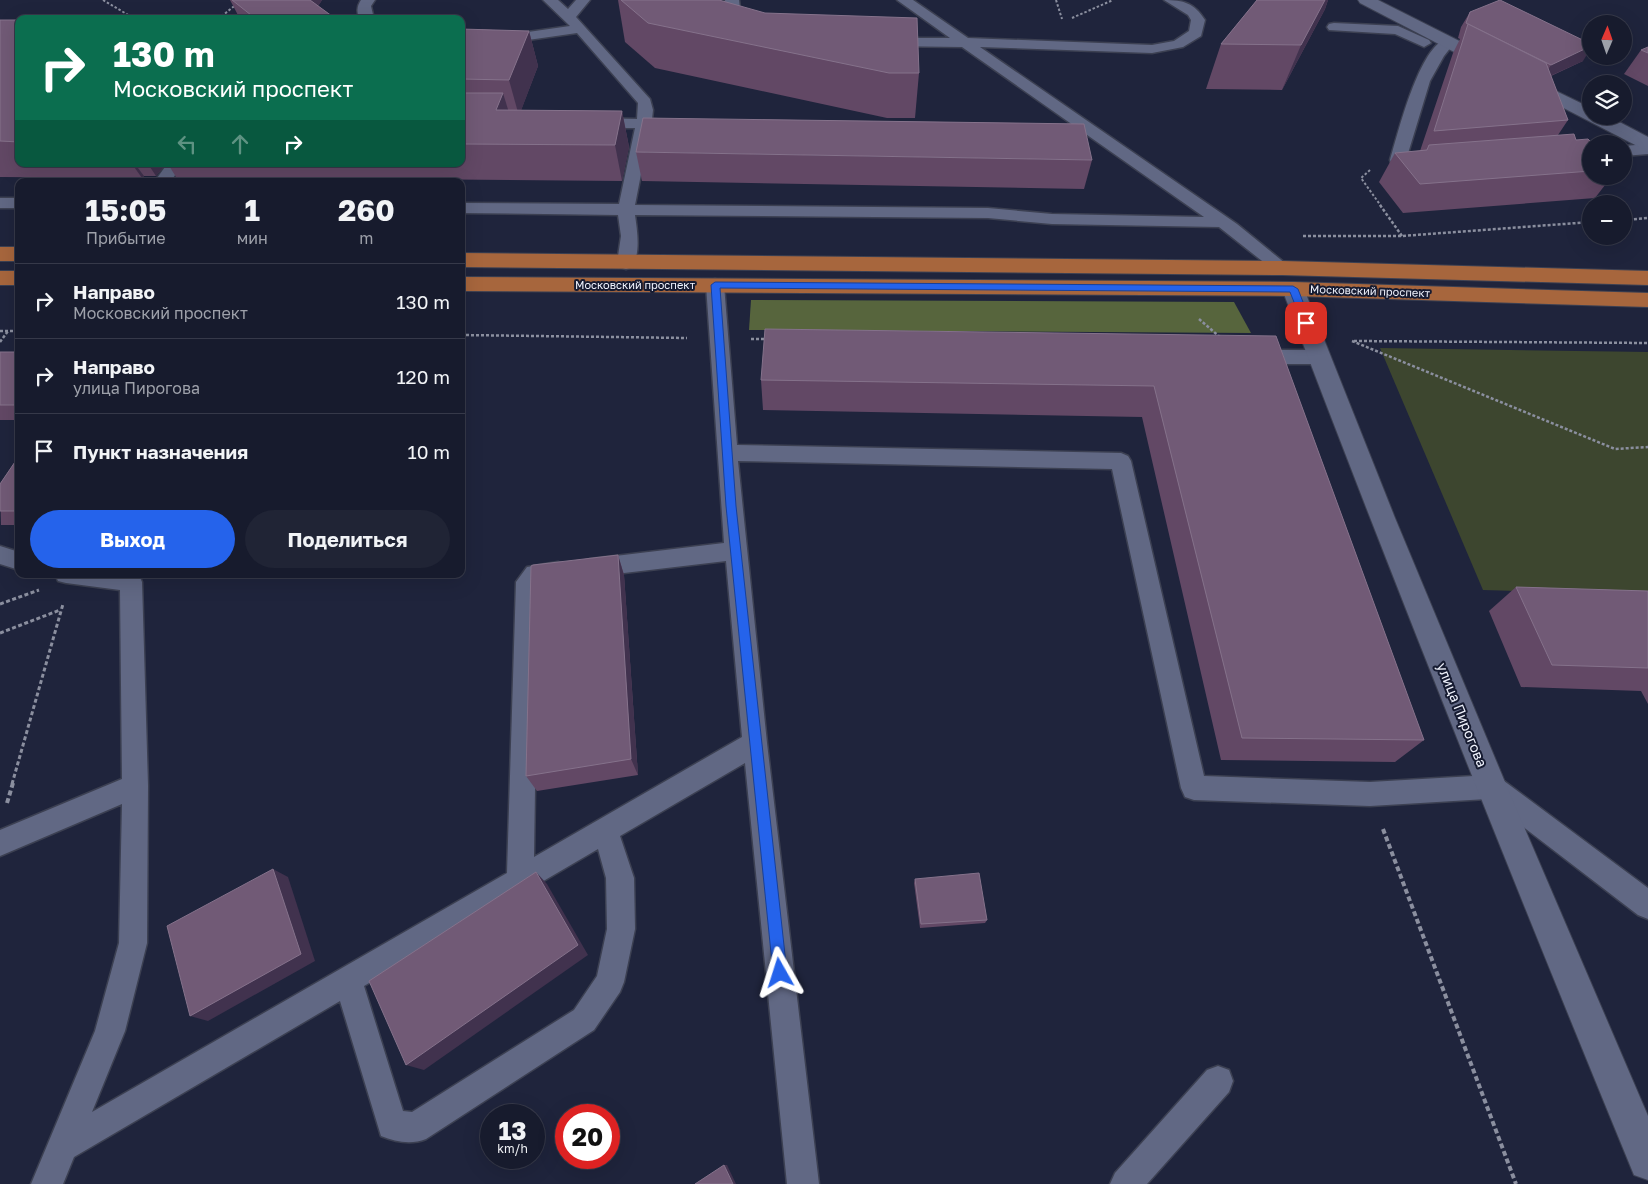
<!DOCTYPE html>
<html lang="ru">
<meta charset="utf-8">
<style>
body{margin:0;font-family:"Golos Text",sans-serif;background:#202435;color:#f1f3f6;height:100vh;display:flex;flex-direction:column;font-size:19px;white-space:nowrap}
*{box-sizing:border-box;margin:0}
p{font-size:16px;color:#9ea1aa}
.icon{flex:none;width:28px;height:28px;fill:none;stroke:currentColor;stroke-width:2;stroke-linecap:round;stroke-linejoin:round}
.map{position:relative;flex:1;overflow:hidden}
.sheet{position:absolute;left:15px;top:178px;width:450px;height:400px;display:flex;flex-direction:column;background:#171b2d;border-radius:10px;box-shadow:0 5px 20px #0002,0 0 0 1px #363949}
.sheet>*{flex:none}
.top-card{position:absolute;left:15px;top:15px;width:450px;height:152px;border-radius:10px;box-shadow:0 5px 20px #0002,0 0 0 1px #363949;background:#0b6e4f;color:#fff;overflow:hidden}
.needle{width:32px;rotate:2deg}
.tools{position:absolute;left:1582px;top:15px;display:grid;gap:10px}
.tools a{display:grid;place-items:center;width:50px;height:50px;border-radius:50%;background:#171b2d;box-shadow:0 5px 20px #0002,0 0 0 1px #363949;font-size:25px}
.speed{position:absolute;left:480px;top:1104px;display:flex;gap:10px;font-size:25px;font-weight:700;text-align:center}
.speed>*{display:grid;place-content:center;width:65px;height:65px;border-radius:50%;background:#171b2d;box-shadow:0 5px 20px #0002,0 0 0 1px #363949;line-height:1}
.speed small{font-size:12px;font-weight:400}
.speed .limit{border:8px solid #d22;background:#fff;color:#111}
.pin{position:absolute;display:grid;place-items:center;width:42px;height:42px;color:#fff;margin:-21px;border-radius:10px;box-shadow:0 2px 8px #0006}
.me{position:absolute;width:55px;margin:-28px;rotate:354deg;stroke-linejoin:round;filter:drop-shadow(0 0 4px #0008)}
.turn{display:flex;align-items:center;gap:18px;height:105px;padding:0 15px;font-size:22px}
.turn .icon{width:65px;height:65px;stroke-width:2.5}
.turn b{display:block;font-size:35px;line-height:42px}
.lanes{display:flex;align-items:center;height:48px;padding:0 15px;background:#0003;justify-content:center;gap:25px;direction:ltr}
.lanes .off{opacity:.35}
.eta{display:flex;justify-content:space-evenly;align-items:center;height:85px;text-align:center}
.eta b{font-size:30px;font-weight:700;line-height:35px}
.primary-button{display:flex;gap:10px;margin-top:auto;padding:10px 15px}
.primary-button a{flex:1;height:58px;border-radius:30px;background:#2563eb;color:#fff;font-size:20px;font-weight:700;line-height:58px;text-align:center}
.primary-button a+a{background:#202435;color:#f1f3f6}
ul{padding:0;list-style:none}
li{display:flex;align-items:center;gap:15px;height:75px;padding:0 15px;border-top:1px solid #363949}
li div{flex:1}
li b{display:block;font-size:19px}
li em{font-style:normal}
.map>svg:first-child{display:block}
.green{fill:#3d462f}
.forest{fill:#57653d}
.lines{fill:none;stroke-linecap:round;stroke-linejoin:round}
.lane-casing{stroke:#3c4052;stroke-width:3}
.street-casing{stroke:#3c4052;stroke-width:2}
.primary-casing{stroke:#3c4052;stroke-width:2}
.path-far3{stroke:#8b8f9f;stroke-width:2;stroke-dasharray:2.5 2;stroke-linecap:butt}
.path-far2{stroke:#8b8f9f;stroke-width:2.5;stroke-dasharray:3 2;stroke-linecap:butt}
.path-far1{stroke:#8b8f9f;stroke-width:3;stroke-dasharray:4 2.5;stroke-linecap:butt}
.path{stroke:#8b8f9f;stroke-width:4;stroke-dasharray:5 3;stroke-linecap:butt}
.lane{fill:#616884;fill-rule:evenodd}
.street{fill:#616884;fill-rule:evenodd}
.primary{fill:#a7663d;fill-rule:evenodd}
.wall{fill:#624865}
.shaded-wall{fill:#41324e}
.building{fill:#715a76;stroke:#85728b}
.route{fill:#2563eb;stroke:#184099}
.labels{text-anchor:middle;stroke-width:4;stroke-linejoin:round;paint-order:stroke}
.far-street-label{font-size:11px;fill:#f0f3fd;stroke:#161b31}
.street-label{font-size:14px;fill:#f0f3fd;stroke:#161b31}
</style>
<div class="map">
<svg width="1648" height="1184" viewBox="0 0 1648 1184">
<rect width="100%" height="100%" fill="#1f243c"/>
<!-- green -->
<path class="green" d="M1380,348l268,4v243l-165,-5z"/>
<!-- forest -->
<path class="forest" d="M751,300l483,2 17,31 -502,-3z"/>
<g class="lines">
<!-- lane casing -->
<g class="lane-casing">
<g id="lane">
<path d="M361,0h14l-4,6 3,13h-14c-4,-7 -3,-13 1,-19z"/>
<path d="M543,0h15l10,9 8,-9h14l-14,17 74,82 3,11 -1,9 26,2 3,3 -3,3 -28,1 -15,77 353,3 64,6 152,3 -242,-170 -74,-1 -7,-4 7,-4h62l-53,-38h16l55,38 184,7 22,-4 15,-10 2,-11 -3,-5 -24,-15c20,0 30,3 41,20l-4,16 -18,11 -31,6 -172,-6 257,177 54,44 -3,4 -6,2 -6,-2 -57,-45 -167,-3 -64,-6 -353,-3c2,15 6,38 -3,52l-6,2 -6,-2 -3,-4 4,-27 -3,-21 -157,-2v-10l158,1 16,-76h-40l-5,-2 -3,-3 3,-3 5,-2 42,1 1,-16 -61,-70 -56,8h-60v-8h60l49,-7z"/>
<path d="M725,0h14l2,17 11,13 -2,3h-10c-11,-8 -14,-20 -15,-33z"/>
<path d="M1334,23l64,3 31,14 2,3 -7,4 -29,-13 -66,-4 -2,-3 2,-3z"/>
<path d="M1448,38l7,4 -11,14 -14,25 -24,79 1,3 12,1 2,3 -2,3 -19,3 -6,-2 -4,-11c8,-26 29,-115 58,-122z"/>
<path d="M1648,144v10l-24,2v-10z"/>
<path d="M167,164h16l-12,17h-16z"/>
<rect x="0" y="198" width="19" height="10"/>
<path d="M715,279l6,2 3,4 13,160 384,8 7,3 3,5 73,315 166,6 121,-7 9,3 148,110v31l-10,-4 -151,-116 -117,7 -176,-6 -9,-3 -4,-9 -69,-319 -374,-8 29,282 52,441h-32l-42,-421 -125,73 14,42 1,51 -11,53 -4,10 -26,38 -168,109c-15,6 -30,3 -45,-3l-41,-135 -266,156 -11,27h-32l64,-153 24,-88 3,-139 -122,52v-26l122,-51 -2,-189 -54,-7 -8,-2 -3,-7h79l5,1 3,7 6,204 -1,157 -22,88 -33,81 415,-239 9,-291 11,-15 31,-5 8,3 3,6 -3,6 -25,5 -3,3 -4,272 208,-120 -16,-176 -136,16 -8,-3 -3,-6 3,-6 8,-3 134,-16 -18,-258 3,-4zM598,849l8,29 1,51 -10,47 -23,34 -162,102 -9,-1 -39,-125z"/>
<path d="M1252,350h68l7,2 2,5 -2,5 -7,2h-68l-7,-2 -2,-5 2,-5z"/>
<path d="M0,546l19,6v18l-19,-6z"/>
<path d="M1218,1066l11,4 4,11 -4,11 -82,92h-37l5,-11 92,-103z"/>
</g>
</g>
<!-- street casing -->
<g class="street-casing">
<g id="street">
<path d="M1358,0h20l117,59 3,4 -3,4 -6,1 -6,-1 -123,-64z"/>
<path d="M1527,77l64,31v8h17l40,21v13l-7,-2 -120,-62 -3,-4 3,-4z"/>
<path d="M1293,282l8,2 3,5 91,229 112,269 141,329v64l-14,-5c-121,-294 -239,-589 -352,-886l3,-5z"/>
</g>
</g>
<!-- primary casing -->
<g class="primary-casing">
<g id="primary">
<rect x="0" y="247" width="19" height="14"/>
<path d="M461,253l821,8 366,10v14l-366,-10 -821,-8z"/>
<rect x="0" y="271" width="19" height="14"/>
<path d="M461,277l832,5 355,11v14l-355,-11 -832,-5z"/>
</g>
</g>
<!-- path-far3 -->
<g class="path-far3">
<path d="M103,0l32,19"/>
<path d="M1056,0l6,19"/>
<path d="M1072,18l41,-18"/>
<path d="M218,19l24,-19"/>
<path d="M1370,170l-9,8 20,28"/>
</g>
<!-- path-far2 -->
<g class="path-far2">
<path d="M1380,205l22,31"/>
<path d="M1624,220l24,-2"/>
<path d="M1303,236h99l189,-14"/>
<path d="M1199,319l22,19"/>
<path d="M0,331h19"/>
<path d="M461,335l226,3"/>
<path d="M751,339h16"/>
<path d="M1352,341l263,108 33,-2"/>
<path d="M1354,341l294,2"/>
<path d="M0,342l8,-11"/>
</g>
<!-- path-far1 -->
<g class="path-far1">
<path d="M0,604l39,-14"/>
<path d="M0,633l60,-23"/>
<path d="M12,784l51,-180"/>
</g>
<!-- path -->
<g class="path">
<path d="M7,803l6,-20"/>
<path d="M1383,829l133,355"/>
</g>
<!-- lane -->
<use href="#lane" class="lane"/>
<!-- street -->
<use href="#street" class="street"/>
<!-- primary -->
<use href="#primary" class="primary"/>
</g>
<!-- wall -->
<g class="wall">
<path d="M230,0h92l-4,6 18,13h-96z"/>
<path d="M618,0h101l200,73 -4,45h-28l-232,-50 -30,-26z"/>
<path d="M1257,0h71l-3,9 -43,81 -76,-1 15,-45z"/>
<path d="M1470,12l113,49 -32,15 17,44 -10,15 33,9v32h21l-17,22 -192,15 -24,-31 16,-29 25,-2 33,-98 7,-14 -2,-1 3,-11z"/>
<path d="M0,20h19v144h147l-10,12h-12l-2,2 -142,-1z"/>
<path d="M461,29l68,2 9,35 -17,44 101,1 7,36 -7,34 -446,-4 -8,-13h293z"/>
<path d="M1648,47v39l-24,-12 17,-24z"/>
<path d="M636,152l456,8 -8,29 -442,-8z"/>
<path d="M1276,336l148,404 -29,22 -174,-2 -79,-343 -379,-7 -2,-30z"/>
<rect x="0" y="352" width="19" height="68"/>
<path d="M19,456v69h-18l-1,-41z"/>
<path d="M618,555l6,20 14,200 -101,16 -11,-15z"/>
<path d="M1516,587l132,4v113l-7,-13 -120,-4 -32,-76z"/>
<path d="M915,879l72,41 -2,3 -65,5 -6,-45z"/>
</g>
<!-- shaded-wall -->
<g class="shaded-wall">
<path d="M298,0h24l-12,19z"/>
<path d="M1325,0h3l-3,9 -43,81 19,-45z"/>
<path d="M529,31l9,35 -19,50 -10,-36z"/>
<path d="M1591,46v2l-8,13 -42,19 10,-15z"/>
<path d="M503,93l11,36 -18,-19z"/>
<path d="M622,111l7,36 -7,34 -7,-36z"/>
<path d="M132,164h3l9,12 -2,2z"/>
<path d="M148,164h18l-10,12z"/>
<path d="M618,555l6,20 14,200 -7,-16z"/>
<path d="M273,869l15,8 27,84 -107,60 -18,-5z"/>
<path d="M536,872l11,12 41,71 -164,115 -18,-5z"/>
<path d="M724,1165h3l9,19h-3z"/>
</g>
<!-- building -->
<g class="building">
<path d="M232,0h78l26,19h-80z"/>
<path d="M621,0h98l46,13 152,5 2,55h-30l-241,-50z"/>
<path d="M1257,0h68l-24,45 -80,-1z"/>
<path d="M1500,0l91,44v2l-40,19 -85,-42 4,-11z"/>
<path d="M0,20h19v122l-19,-1z"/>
<path d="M1468,24l78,39 22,57 -134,11z"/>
<path d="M461,29l68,2 -20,49 -48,-1z"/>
<path d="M1648,47v6l-7,-3z"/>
<path d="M461,93h42l-7,17 126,1 -7,34 -154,-1z"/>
<path d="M643,118l441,6 8,36 -456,-8z"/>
<path d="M1574,134l2,6 12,-1 5,5h-2v27l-171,13 -25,-31 32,-3 2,-5z"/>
<path d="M765,329l511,7 148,404 -182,-2 -88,-352 -393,-6z"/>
<rect x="0" y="352" width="19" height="53"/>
<path d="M19,456v55h-19v-27z"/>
<path d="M618,555l13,204 -105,17 5,-210 2,-1z"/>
<path d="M1516,587l132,4v77l-96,-3z"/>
<path d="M273,869l28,85 -111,62 -23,-90z"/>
<path d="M536,872l42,73 -172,120 -37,-84z"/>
<path d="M979,873l8,47 -66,4 -6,-45z"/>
<path d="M724,1165l9,19h-38z"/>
</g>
<!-- route -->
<path class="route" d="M715,282l578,4 5,3 13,34 -5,3 -3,-1 -13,-33 -570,-4 16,218 51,467 -2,5 -5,2 -5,-2 -2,-5 -47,-467 -15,-221z"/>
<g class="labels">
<!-- far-street labels -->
<g class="far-street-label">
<text x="635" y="289">Московский проспект</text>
<text transform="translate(1370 291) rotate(2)" y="4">Московский проспект</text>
</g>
<!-- street labels -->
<g class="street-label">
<text transform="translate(1462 715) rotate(68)" y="5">улица Пирогова</text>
</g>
</g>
</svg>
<div class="tools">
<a><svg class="needle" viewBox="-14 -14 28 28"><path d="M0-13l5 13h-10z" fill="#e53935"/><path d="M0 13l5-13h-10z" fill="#9ea1aa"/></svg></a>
<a><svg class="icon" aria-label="layers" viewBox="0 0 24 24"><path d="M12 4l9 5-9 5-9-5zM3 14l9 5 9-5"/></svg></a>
<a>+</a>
<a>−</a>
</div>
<div class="speed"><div>13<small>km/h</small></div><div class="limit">20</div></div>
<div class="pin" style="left:1306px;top:323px;background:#d93025"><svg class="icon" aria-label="arrive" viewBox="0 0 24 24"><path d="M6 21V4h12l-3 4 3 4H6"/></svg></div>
<svg class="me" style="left:780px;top:973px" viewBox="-20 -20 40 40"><path d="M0-17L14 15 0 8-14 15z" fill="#2563eb" stroke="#fff" stroke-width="4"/></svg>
<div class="top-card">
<div class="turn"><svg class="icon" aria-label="right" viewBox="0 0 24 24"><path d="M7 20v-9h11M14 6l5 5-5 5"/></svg><div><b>130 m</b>Московский проспект</div></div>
<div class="lanes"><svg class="icon off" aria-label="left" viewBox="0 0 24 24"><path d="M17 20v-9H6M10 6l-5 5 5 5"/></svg><svg class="icon off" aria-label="ahead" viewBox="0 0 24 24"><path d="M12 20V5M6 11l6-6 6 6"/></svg><svg class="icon" aria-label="right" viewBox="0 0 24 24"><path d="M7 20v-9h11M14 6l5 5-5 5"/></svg></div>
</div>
<section class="sheet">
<div class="eta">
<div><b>15:05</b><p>Прибытие</p></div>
<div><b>1</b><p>мин</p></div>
<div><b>260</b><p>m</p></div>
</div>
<ul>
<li><svg class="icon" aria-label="right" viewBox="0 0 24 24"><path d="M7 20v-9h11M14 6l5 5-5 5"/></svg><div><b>Направо</b><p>Московский проспект</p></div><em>130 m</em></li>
<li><svg class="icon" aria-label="right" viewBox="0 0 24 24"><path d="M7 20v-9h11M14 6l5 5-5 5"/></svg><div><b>Направо</b><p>улица Пирогова</p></div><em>120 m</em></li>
<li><svg class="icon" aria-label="arrive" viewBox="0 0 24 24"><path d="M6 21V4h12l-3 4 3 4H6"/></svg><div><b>Пункт назначения</b></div><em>10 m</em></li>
</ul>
<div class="primary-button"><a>Выход</a><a>Поделиться</a></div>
</section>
</div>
